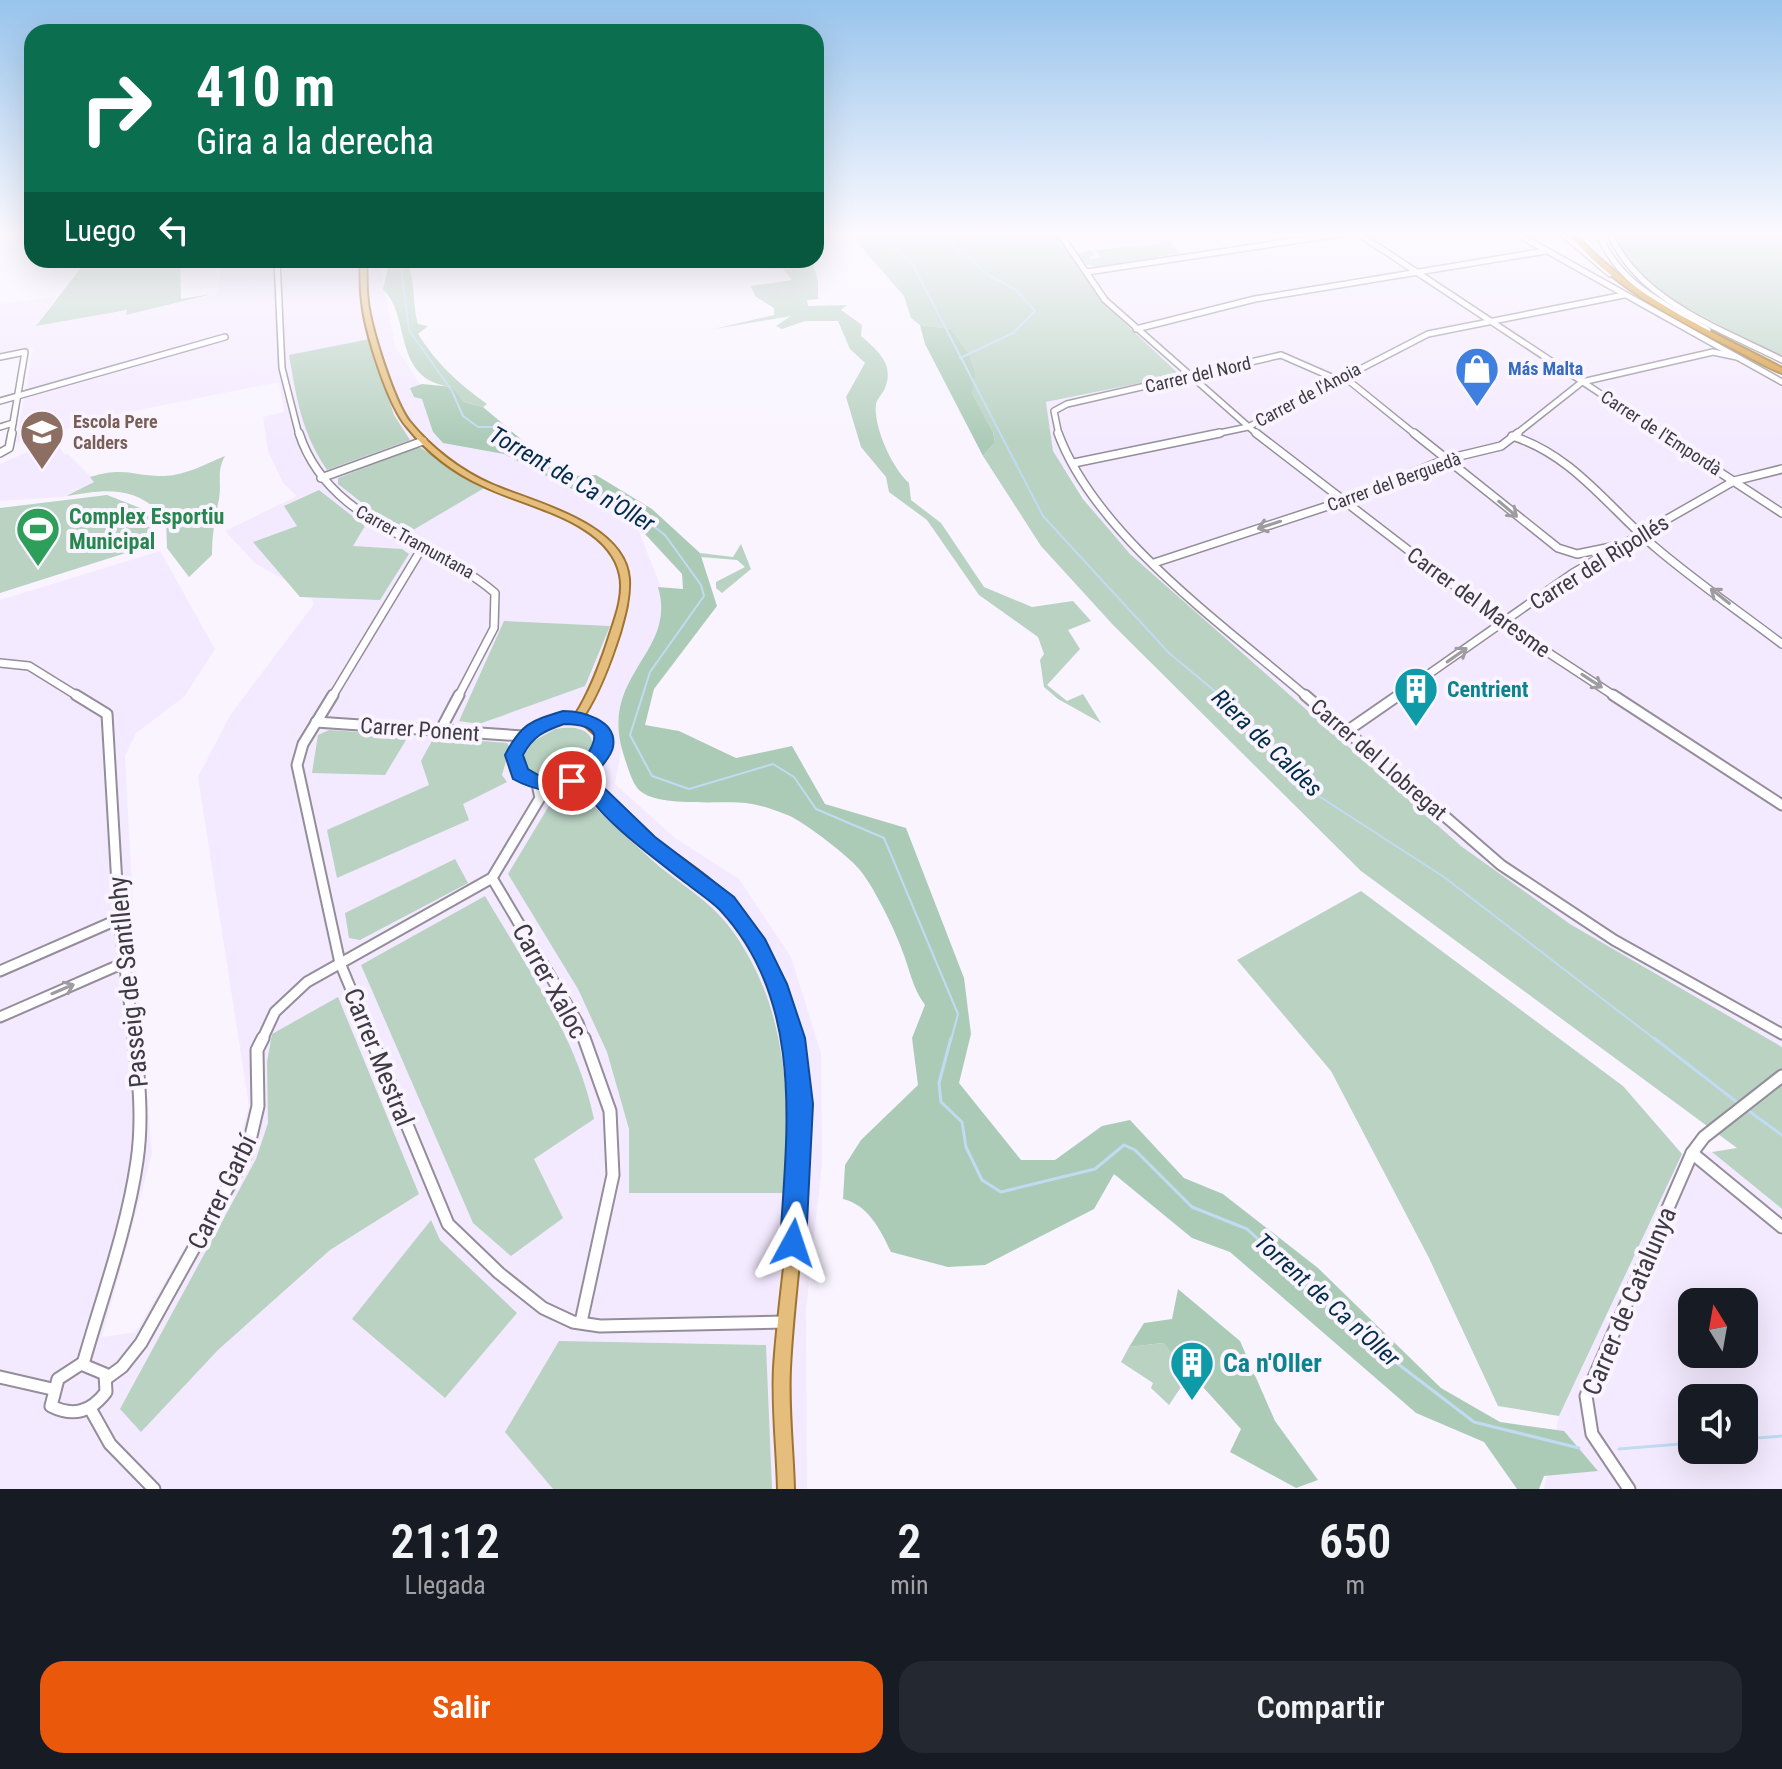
<!DOCTYPE html>
<html lang="es">
<meta charset="utf-8">
<style>
body{margin:0;font-family:"Roboto Condensed",sans-serif;background:#242831;color:#f1f3f6;height:100vh;display:flex;flex-direction:column;font-size:30px;white-space:nowrap}
*{box-sizing:border-box;margin:0}
p{font-size:26px;color:#9ea1a6}
.icon{flex:none;width:44px;height:44px;fill:none;stroke:currentColor;stroke-width:2;stroke-linecap:round;stroke-linejoin:round}
.map{position:relative;height:1489px;overflow:hidden}
.drawer{display:flex;flex-direction:column;background:#171b24;flex:1}
.drawer>*{flex:none}
.guide{position:absolute;left:24px;top:24px;width:800px;height:244px;border-radius:24px;box-shadow:0 8px 32px #0002;background:#0b6e4f;color:#fff;overflow:hidden}
.needle{width:52px;rotate:349deg}
.controls{position:absolute;left:1678px;top:1288px;display:grid;gap:16px}
.controls a{display:grid;place-items:center;width:80px;height:80px;border-radius:16px;background:#171b24;box-shadow:0 8px 32px #0002;font-size:40px}
.pin{position:absolute;display:grid;place-items:center;width:68px;height:68px;color:#fff;margin:-34px;border:4px solid #fff;border-radius:50%;box-shadow:0 2px 8px #0007}
.me{position:absolute;width:88px;margin:-44px;rotate:5deg;stroke-linejoin:round;filter:drop-shadow(0 0 6px #0008)}
.turn{display:flex;align-items:center;gap:28px;height:168px;padding:0 40px;font-size:36px}
.turn .icon{width:104px;height:104px;stroke-width:2.5}
.turn b{display:block;font-size:56px;line-height:68px}
.then{display:flex;align-items:center;height:76px;padding:0 40px;background:#0003;gap:16px;font-size:30px}
.eta{display:flex;justify-content:space-evenly;align-items:center;height:136px;text-align:center}
.eta b{font-size:48px;font-weight:600;line-height:56px}
.primary-button{display:flex;gap:16px;margin-top:auto;padding:16px 40px}
.primary-button a{flex:1;height:92px;border-radius:24px;background:#ea580c;color:#fff;font-size:32px;font-weight:600;line-height:92px;text-align:center}
.primary-button a+a{background:#242831;color:#f1f3f6}
.map>svg:first-child{display:block}
.built{fill:#f4eaff;fill-rule:evenodd}
.green{fill:#b9d2c2}
.forest{fill:#accbb7}
.lines{fill:none;stroke-linecap:round;stroke-linejoin:round}
.stream-far1{stroke:#c0dbf2;stroke-width:2}
.stream{stroke:#c0dbf2;stroke-width:3}
.minor-far3-casing{stroke:#948d9a;stroke-width:8}
.minor-far2-casing{stroke:#948d9a;stroke-width:10}
.minor-far1-casing{stroke:#948d9a;stroke-width:13}
.minor-casing{stroke:#948d9a;stroke-width:15}
.major-casing{stroke:#9f7430;stroke-width:4}
.highway-casing{stroke:#9f7430;stroke-width:4}
.minor-far3{stroke:#fff;stroke-width:5}
.minor-far2{stroke:#fff;stroke-width:7}
.minor-far1{stroke:#fff;stroke-width:9}
.minor{stroke:#fff;stroke-width:11}
.major{fill:#e5be7d;fill-rule:evenodd}
.highway{fill:#d49327;fill-rule:evenodd}
.oneway{stroke:#9e9ca0}
.route{fill:#1a73e8;stroke:#114b97;stroke-width:2;fill-rule:evenodd}
.labels{text-anchor:middle;stroke-width:8;stroke-linejoin:round;paint-order:stroke}
.far-shop-label{font-size:18px;font-weight:bold;fill:#366cbe;stroke:#f9f4ff;text-anchor:start}
.far-street-label{font-size:18px;fill:#3d3a40;stroke:#f9f4ff}
.far-education-label{font-size:18px;font-weight:bold;fill:#785e54;stroke:#f9f4ff;text-anchor:start}
.leisure-label{font-size:22px;font-weight:bold;fill:#27864d;stroke:#f9f4ff;text-anchor:start}
.street-label{font-size:22px;fill:#3d3a40;stroke:#f9f4ff}
.culture-label{font-size:22px;font-weight:bold;fill:#0d838f;stroke:#f9f4ff;text-anchor:start}
.water-label{font-size:24px;font-style:italic;fill:#002c4a;stroke:#f9f4ff}
.near-street-label{font-size:26px;fill:#3d3a40;stroke:#f9f4ff}
.near-culture-label{font-size:26px;font-weight:bold;fill:#0d838f;stroke:#f9f4ff;text-anchor:start}
</style>
<div class="map">
<svg width="1782" height="1489" viewBox="0 0 1782 1489">
<rect width="100%" height="100%" fill="#f9f4ff"/>
<!-- built -->
<g class="built">
<path d="M0,234h32v14l-32,9z"/>
<path d="M1056,234h467l259,146v667l-212,-123 -109,-78 -331,-292 -28,-31 -49,-71 -7,-50 134,-27 -79,-74z"/>
<path d="M223,260h156l16,86 25,38 76,64 141,78 24,62 1,33 -38,112 -9,51 60,54 64,41 52,78 30,96 1,111 -16,146 1,179h-807v-889l160,-49 55,98 -30,47 -49,37 -11,23 12,226 15,172 -50,183 34,-5 98,-170 15,-56 -51,-329 33,-63 83,-110 -5,-11 -53,-29 -31,-33 72,-35 -14,-13 -15,-32 -5,-34 21,-5 -5,-30 -160,32 -103,29 17,-95 -33,6v-50l56,-7 -20,29 181,-31z"/>
<path d="M55,440l9,14h4l27,27 -33,16 -62,4v-37z"/>
<path d="M1712,1152l70,57v280h-238l15,-73 123,-262zM1692,1302h52v52h-52zM1692,1398h52v52h-52z"/>
</g>
<!-- green -->
<g class="green">
<path d="M850,234h206l45,67 79,74 -134,27 7,49 30,48 47,55 331,292 109,78 212,123v162l-70,-57 25,-4 -376,-277 -247,-245 -73,-80 -58,-90 12,-14 -2,-10 -21,-39 -4,-41 -17,-23 -31,-4 -9,-7 -7,-22z"/>
<path d="M1161,234l20,19 -84,14 -11,-3 -8,-10 12,-4 5,5 -6,1 1,3 11,-1 -5,-8 64,-6 5,-4z"/>
<path d="M1617,234h165v125l-109,-59 -37,-30 -22,-28z"/>
<path d="M87,260h93l1,39 31,-5 -86,21 1,-5 -91,16z"/>
<path d="M390,260h16c10,18 6,44 12,64l10,2 -10,8c19,30 40,49 69,70l-4,3 -19,-5 -11,-15c-62,-6 -41,-70 -70,-98z"/>
<path d="M780,260h32l6,21v18l-11,1 1,6 39,-1 -6,5 21,15 -1,11c16,14 34,28 24,52 -2,5 -8,11 -9,16 -3,23 17,65 33,79l2,17 30,23 43,64 48,20 41,-6 18,20 -23,9 12,19 -33,36 20,16 16,-7 18,29 -43,-24 -14,-12 -4,-27 4,-6 -6,-17 -59,-42 -52,-75 -38,-28 -3,-15 -25,-30 -15,-50 19,-34 -15,-14 -12,-28h-33l-23,8 -6,-3 15,-10 -77,13 60,-14v-7l-19,-12 -4,-10 41,-6 -9,-11 -26,-1z"/>
<path d="M370,339l24,76 16,25 -83,30c-26,-39 -30,-70 -38,-115z"/>
<path d="M414,448h7l65,39 -78,46 -33,-20 -37,-29v-6z"/>
<path d="M225,456c-9,16 -3,26 -6,43 -4,20 -7,35 -7,56l-23,22 -22,-29 -1,-31c-33,-32 -58,-28 -100,-21l28,-14 -4,-5c37,-11 43,0 75,-1 21,-1 41,-12 60,-20z"/>
<path d="M319,490l46,36 -12,20 49,3 7,5 -29,46 -80,-3 -47,-55 44,-16 -13,-20z"/>
<path d="M107,495l46,18 1,31 -154,49v-85z"/>
<path d="M741,544l10,25 -29,24 -6,-5v-6l29,-15 -8,-7 -36,-3 -1,-4 33,4z"/>
<path d="M504,621l106,5 -25,60 -106,38 -20,-3z"/>
<path d="M555,729c77,-14 19,86 -28,42l-3,-15 8,-14z"/>
<path d="M329,730l76,5h4l-24,40 -73,-2 6,-38z"/>
<path d="M434,737l73,6 3,5 -8,27 5,7 -44,22 6,16 -132,58 -10,-48 102,-45 -8,-24z"/>
<path d="M576,790c26,24 51,48 77,71 26,23 57,39 78,68 59,81 57,169 56,264h-158v-64l-22,-77 -29,-63 -70,-115 45,-75z"/>
<path d="M455,859l13,24 -108,57 -11,-2 -4,-25z"/>
<path d="M1361,891l262,195 59,68 -123,262 -61,-10 -69,-148 -98,-187 -94,-111z"/>
<path d="M485,896c42,72 92,141 109,223l-60,40 29,59 -52,38 -38,-33 -112,-258z"/>
<path d="M338,997l81,197 -89,56 -112,100 -77,82 -21,-23 136,-250 12,-36 -1,-61 5,-28z"/>
<path d="M431,1220l9,20 77,73 -72,85 -93,-79z"/>
<path d="M559,1341l207,4 6,144h-219l-48,-57z"/>
<path d="M1163,1343l28,29 -22,33 -18,-17 2,-5 -32,-21 8,-15z"/>
</g>
<!-- forest -->
<g class="forest">
<path d="M920,325l31,4 17,23 7,22 -3,19 21,39 2,10 -12,14 -58,-112z"/>
<path d="M422,384l31,3 11,15 19,5 52,44 39,25 22,-1 56,34 48,44 17,53 -63,83 -9,36 34,6 57,27 56,-12 33,58 81,24 58,150 7,56 -12,49 62,77h34l47,-34 28,-6 54,58 39,16 95,74 123,120 59,34 64,9 34,40 -54,5 -5,13h-22l-33,-47 -68,-29 -186,-161 -38,-14 -78,-64 -20,35 -109,56 -37,2 -57,-15c-11,-23 -23,-47 -48,-53l2,-34 16,-25 57,-55 -6,-47 13,-33c-13,-18 -15,-35 -23,-55 -7,-20 -29,-65 -43,-81 -12,-14 -50,-43 -67,-52 -11,-5 -28,-11 -40,-13 -28,-5 -93,5 -113,-14 -7,-7 -12,-25 -15,-34 -27,-82 54,-102 34,-169l25,2 -1,-15 -50,-54 -128,-66 -61,-11 -10,-11 -11,-33 -8,-2 -4,-9z"/>
<path d="M1178,1289l62,52 35,80 43,59 -22,8 -66,-36 11,-23 -78,-86 -34,4 15,-24 28,-4z"/>
</g>
<g class="lines">
<!-- stream-far1 -->
<g class="stream-far1">
<path d="M879,234l34,31 130,251 126,137 83,69 62,71 130,84 212,163"/>
<path d="M400,260l9,70 43,61 11,25 15,11h16l58,46 92,46 21,16 36,50 3,11 -54,76 -20,63 22,41 37,13 84,-25 21,13 22,32 68,29 74,176 -7,26"/>
<path d="M960,358l53,-25 22,-22 -20,-22 -25,-13 -39,-32 48,-10"/>
</g>
<!-- stream -->
<g class="stream">
<path d="M951,1038l-12,45 2,19 21,20 4,25 16,33 19,12 94,-23 29,-24 11,5 57,57 55,22 125,115 102,78 105,26"/>
<path d="M1654,1038l84,65"/>
<path d="M1746,1109l36,26"/>
<path d="M1744,1439l38,-3"/>
<path d="M1619,1449l73,-6"/>
</g>
<!-- minor-far3 casing -->
<g class="minor-far3-casing">
<g id="minor-far3">
<path d="M1060,234l45,66 153,135"/>
<path d="M1359,234l304,201"/>
<path d="M1517,234l265,148"/>
<path d="M1563,234l47,40"/>
<path d="M1599,234c19,50 66,70 109,96"/>
<path d="M1610,234c29,67 111,95 172,126"/>
<path d="M277,260l5,108 17,67"/>
<path d="M1087,272l253,-38"/>
<path d="M1136,329l119,-30 291,-48"/>
<path d="M0,357l25,-5 -14,83"/>
<path d="M1343,376l73,59"/>
<path d="M0,401l225,-64"/>
<path d="M0,427l13,-4"/>
<path d="M1059,435l-5,-24 13,-7 214,-49 55,24"/>
<path d="M1210,435l38,-8 180,-93 196,-39"/>
<path d="M1515,435l67,-53 131,-30 24,5"/>
</g>
</g>
<!-- minor-far2 casing -->
<g class="minor-far2-casing">
<g id="minor-far2">
<path d="M299,433c30,92 131,104 196,160l-1,35 -36,69"/>
<path d="M1058,433c38,103 167,193 249,264"/>
<path d="M1256,433l247,190 113,74"/>
<path d="M1414,433l144,115 19,6 39,-8"/>
<path d="M1660,433l122,80"/>
<path d="M1512,436c61,19 96,71 143,111 41,35 85,65 127,97"/>
<path d="M0,453l9,-5 3,-15"/>
<path d="M1074,463l146,-30"/>
<path d="M321,478l102,-37"/>
<path d="M1154,563l189,-62 104,-42 54,-13 17,-13"/>
<path d="M0,663l29,3 50,31"/>
<path d="M332,697l90,-149"/>
<path d="M1396,697l177,-124 161,-92 48,-12"/>
</g>
</g>
<!-- minor-far1 casing -->
<g class="minor-far1-casing">
<g id="minor-far1">
<path d="M76,695l31,19 12,205 15,121"/>
<path d="M333,695l-30,49 -6,21 43,198 32,77"/>
<path d="M1305,695l196,170 113,75 168,94"/>
<path d="M1613,695l169,110"/>
<path d="M316,722l207,14"/>
<path d="M440,731l19,-36"/>
<path d="M1347,731l52,-36"/>
<path d="M492,878l86,145 6,17"/>
<path d="M0,971l119,-52"/>
<path d="M0,1017l126,-55"/>
<path d="M262,1040l13,-28 32,-30 185,-104 48,-80 -3,-14"/>
</g>
</g>
<!-- minor casing -->
<g class="minor-casing">
<g id="minor">
<path d="M371,1038l77,186 51,49 44,35 30,14 27,4 186,-4"/>
<path d="M1692,1153l90,74"/>
<path d="M581,1322l32,-147 -3,-64 -26,-73"/>
<path d="M81,1364l24,10 1,18c-15,20 -33,25 -55,14l7,-27z"/>
<path d="M83,1364c19,-67 44,-134 54,-203 6,-41 2,-82 -3,-123"/>
<path d="M0,1377l52,12"/>
<path d="M107,1378l15,-11 19,-24 106,-190 11,-47 -1,-56 6,-12"/>
<path d="M91,1410l19,34 44,45"/>
<path d="M1629,1489l-37,-55 -6,-38 106,-243 12,-16 78,-61"/>
</g>
</g>
<!-- major casing -->
<g class="major-casing">
<path id="major" d="M360,260h6c1,14 0,28 2,42 3,26 26,100 42,120 21,26 51,49 81,62 43,19 134,39 138,95 1,19 -4,36 -9,54 -9,28 -20,58 -36,83l4,1 20,19c-2,15 -5,26 -16,37 31,58 78,71 124,112 17,15 30,32 42,51 82,133 39,287 32,432 -2,40 3,81 4,121h-16c-1,-40 -6,-81 -4,-122 9,-139 53,-294 -24,-423 -11,-19 -25,-37 -42,-52 -45,-41 -93,-54 -123,-114 -21,11 -47,17 -66,-1 -1,0 -8,-8 -8,-9 -2,-6 -1,-14 1,-19 9,-24 39,-37 63,-34l5,-8c13,-23 22,-48 30,-73 6,-18 14,-39 10,-59 -11,-54 -94,-68 -137,-89 -29,-13 -56,-34 -76,-59 -19,-22 -42,-95 -45,-125 -2,-14 -1,-28 -2,-42zM563,721l19,2 16,14c-1,5 0,9 -2,14 -7,24 -46,39 -67,24 -3,-3 -6,-7 -9,-10 0,-28 19,-38 43,-44z"/>
</g>
<!-- highway casing -->
<g class="highway-casing">
<path id="highway" d="M1569,234h6c59,65 131,94 207,134v5c-19,-7 -37,-19 -56,-28 -58,-30 -115,-60 -157,-111z"/>
</g>
<!-- minor-far3 -->
<use href="#minor-far3" class="minor-far3"/>
<!-- minor-far2 -->
<use href="#minor-far2" class="minor-far2"/>
<!-- minor-far1 -->
<use href="#minor-far1" class="minor-far1"/>
<!-- minor -->
<use href="#minor" class="minor"/>
<!-- major -->
<use href="#major" class="major"/>
<!-- highway -->
<use href="#highway" class="highway"/>
</g>
<!-- one-way arrows -->
<defs><path id="oneway-shaft" d="M-6 0H5M1.5-3L5.5 0L1.5 3" fill="none" stroke-width="1.6" stroke-linecap="round" stroke-linejoin="round" transform="scale(2)"/></defs>
<g class="oneway">
<use href="#oneway-shaft" transform="translate(1508 509) rotate(40)"/>
<use href="#oneway-shaft" transform="translate(1269 525) rotate(162)"/>
<use href="#oneway-shaft" transform="translate(1720 596) rotate(-142)"/>
<use href="#oneway-shaft" transform="translate(1457 655) rotate(-35)"/>
<use href="#oneway-shaft" transform="translate(1592 681) rotate(33)"/>
<use href="#oneway-shaft" transform="translate(63 989) rotate(-23)"/>
</g>
<!-- sky -->
<linearGradient id="sky" x2="0" y2="1"><stop stop-color="#98c4ec"/><stop offset="0.53" stop-color="#fcfaff"/><stop offset="1" stop-color="#fcfaff" stop-opacity="0"/></linearGradient>
<rect width="1782" height="442" fill="url(#sky)"/>
<!-- route -->
<path class="route" d="M563,711c19,0 55,9 50,36 -1,9 -12,19 -17,27l5,11 54,52 79,60 31,42 22,45 18,54 8,66 -7,139 -4,9 -9,4 -9,-4 -4,-9c7,-113 25,-242 -60,-333 -10,-10 -23,-18 -34,-27 -28,-22 -93,-68 -105,-101 -16,17 -50,7 -68,-3l-8,-24c16,-31 25,-34 58,-44zM564,724c56,1 18,30 14,51l-38,1 -12,-7 -5,-14c10,-19 21,-24 41,-31z"/>
<!-- icons -->
<defs>
<g id="shop-pin" transform="scale(2.3)"><path d="M0 17L-7.5 6A9.5 9.5 0 1 1 7.5 6Z" fill="#3f7fe0" stroke="#f9f4ff"/><path d="M-5-2.5h2.3a2.7 3.5 0 0 1 5.4 0H5L5.5 6h-11ZM-1.5-2.5h3a1.5 2.3 0 0 0-3 0Z" fill="#fff"/></g>
<g id="school-pin" transform="scale(2.3)"><path d="M0 17L-7.5 6A9.5 9.5 0 1 1 7.5 6Z" fill="#8d6e63" stroke="#f9f4ff"/><path d="M0-5L7-2L0 1L-7-2ZM-4 1L0 2.5L4 1V4Q0 6-4 4Z" fill="#fff"/></g>
<g id="stadium-pin" transform="scale(2.3)"><path d="M0 17L-7.5 6A9.5 9.5 0 1 1 7.5 6Z" fill="#2e9e5b" stroke="#f9f4ff"/><path d="M0-5a6.5 5 0 1 0 0 10a6.5 5 0 1 0 0-10ZM-3.5-1.8h7v3.6h-7Z" fill="#fff"/></g>
<g id="building-pin" transform="scale(2.3)"><path d="M0 17L-7.5 6A9.5 9.5 0 1 1 7.5 6Z" fill="#0f9aa8" stroke="#f9f4ff"/><path d="M-4-6H4V6H1V3H-1V6H-4ZM-2.5-4.3h1.7v1.8h-1.7ZM.8-4.3h1.7v1.8H.8ZM-2.5-1h1.7V.8h-1.7ZM.8-1h1.7V.8H.8Z" fill="#fff"/></g>
</defs>
<g fill-rule="evenodd">
<use href="#shop-pin" x="1477" y="369"/>
<use href="#school-pin" x="42" y="432"/>
<use href="#stadium-pin" x="38" y="529"/>
<use href="#building-pin" x="1416" y="689"/>
<use href="#building-pin" x="1192" y="1363"/>
</g>
<g class="labels">
<!-- far-shop labels -->
<g class="far-shop-label">
<text x="1508" y="375">Más Malta</text>
</g>
<!-- far-street labels -->
<g class="far-street-label">
<text transform="translate(1198 375) rotate(-13)" y="6">Carrer del Nord</text>
<text transform="translate(1308 395) rotate(-28)" y="6">Carrer de l'Anoia</text>
<text transform="translate(1661 433) rotate(33)" y="6">Carrer de l'Empordà</text>
<text transform="translate(1394 482) rotate(-20)" y="6">Carrer del Berguedà</text>
<text transform="translate(415 542) rotate(29)" y="6">Carrer Tramuntana</text>
</g>
<!-- far-education labels -->
<g class="far-education-label">
<text x="73" y="428">Escola Pere<tspan x="73" dy="21">Calders</tspan></text>
</g>
<!-- leisure labels -->
<g class="leisure-label">
<text x="69" y="524">Complex Esportiu<tspan x="69" dy="25">Municipal</tspan></text>
</g>
<!-- street labels -->
<g class="street-label">
<text transform="translate(1599 562) rotate(-32)" y="8">Carrer del Ripollés</text>
<text transform="translate(1479 602) rotate(36)" y="8">Carrer del Maresme</text>
<text transform="translate(420 729) rotate(4)" y="8">Carrer Ponent</text>
<text transform="translate(1379 759) rotate(41)" y="8">Carrer del Llobregat</text>
</g>
<!-- culture labels -->
<g class="culture-label">
<text x="1447" y="697">Centrient</text>
</g>
<!-- water labels -->
<g class="water-label">
<text transform="translate(572 479) rotate(30)" y="8">Torrent de Ca n'Oller</text>
<text transform="translate(1267 743) rotate(44)" y="8">Riera de Caldes</text>
<text transform="translate(1327 1300) rotate(42)" y="8">Torrent de Ca n'Oller</text>
</g>
<!-- near-street labels -->
<g class="near-street-label">
<text transform="translate(550 981) rotate(61)" y="9">Carrer Xaloc</text>
<text transform="translate(128 982) rotate(-96)" y="9">Passeig de Santllehy</text>
<text transform="translate(379 1057) rotate(68)" y="9">Carrer Mestral</text>
<text transform="translate(222 1192) rotate(-64)" y="9">Carrer Garbí</text>
<text transform="translate(1629 1301) rotate(-67)" y="9">Carrer de Catalunya</text>
</g>
<!-- near-culture labels -->
<g class="near-culture-label">
<text x="1223" y="1372">Ca n'Oller</text>
</g>
</g>
</svg>
<div class="controls">
<a><svg class="needle" viewBox="-14 -14 28 28"><path d="M0-13l5 13h-10z" fill="#e53935"/><path d="M0 13l5-13h-10z" fill="#9ea1a6"/></svg></a>
<a><svg class="icon" aria-label="sound" viewBox="0 0 24 24"><path d="M4 9h4l5-4v14l-5-4H4zM17 9q2 3 0 6"/></svg></a>
</div>
<div class="pin" style="left:572px;top:781px;background:#d93025"><svg class="icon" aria-label="arrive" viewBox="0 0 24 24"><path d="M6 21V4h12l-3 4 3 4H6"/></svg></div>
<svg class="me" style="left:793px;top:1243px" viewBox="-20 -20 40 40"><path d="M0-17L14 15 0 8-14 15z" fill="#1a73e8" stroke="#fff" stroke-width="4"/></svg>
<div class="guide">
<div class="turn"><svg class="icon" aria-label="right" viewBox="0 0 24 24"><path d="M7 20v-9h11M14 6l5 5-5 5"/></svg><div><b>410 m</b>Gira a la derecha</div></div>
<div class="then">Luego<svg class="icon" aria-label="left" viewBox="0 0 24 24"><path d="M17 20v-9H6M10 6l-5 5 5 5"/></svg></div>
</div>
</div>
<section class="drawer">
<div class="eta">
<div><b>21:12</b><p>Llegada</p></div>
<div><b>2</b><p>min</p></div>
<div><b>650</b><p>m</p></div>
</div>
<div class="primary-button"><a>Salir</a><a>Compartir</a></div>
</section>
